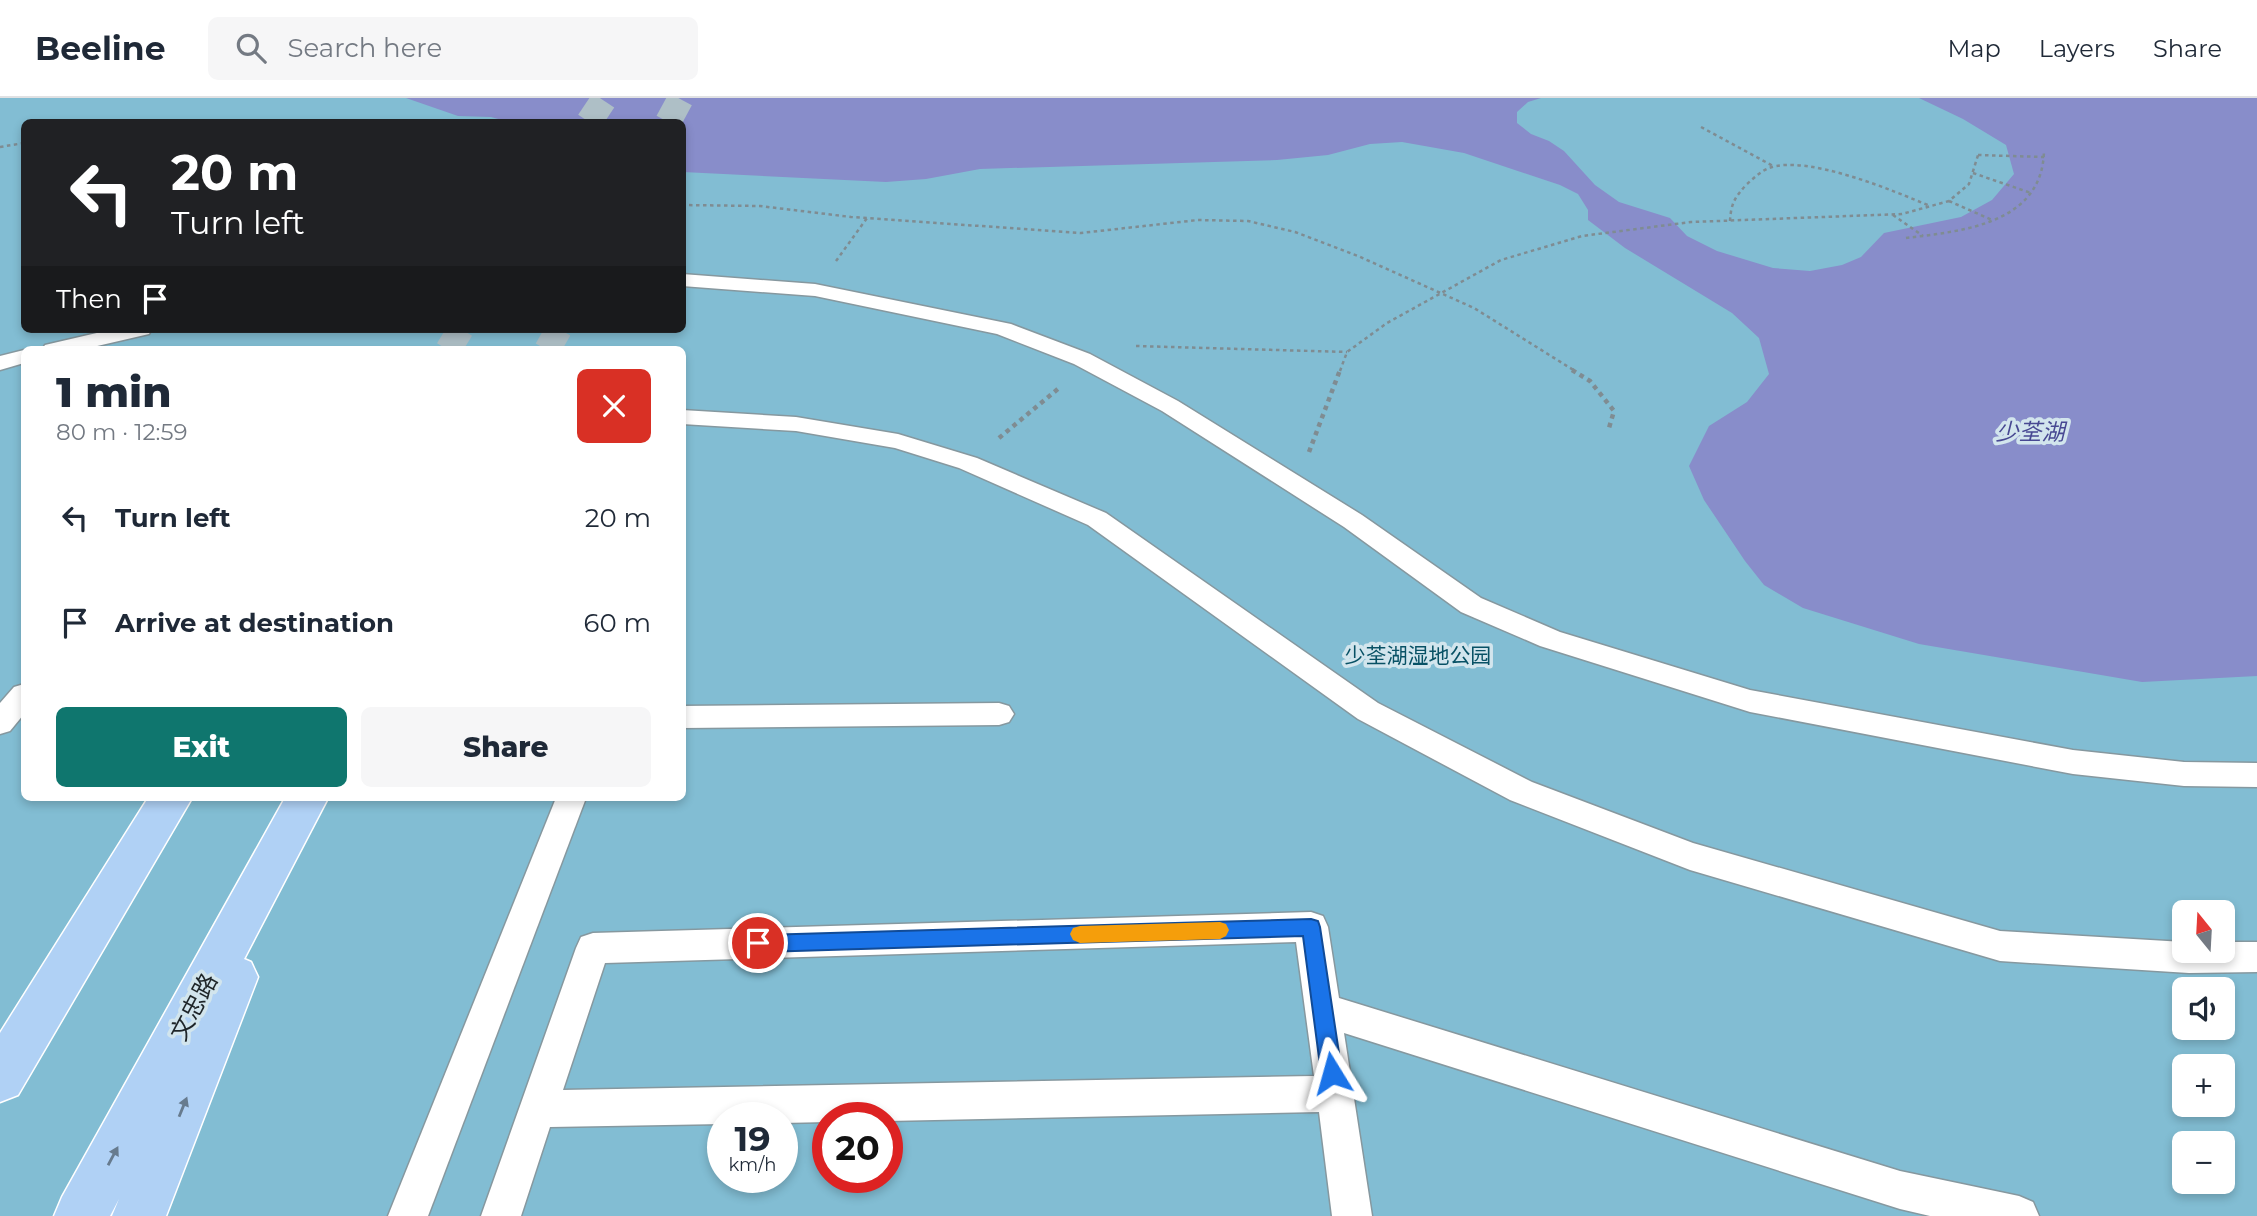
<!DOCTYPE html>
<meta charset="utf-8">
<style>
body{margin:0;font-family:Montserrat,"Noto Sans SC",sans-serif;background:#f6f6f7;color:#1f2937;height:100vh;display:flex;flex-direction:column;font-size:26px;white-space:nowrap}
*{box-sizing:border-box;margin:0}
p{font-size:23px;color:#747a83}
.icon{flex:none;width:38px;height:38px;fill:none;stroke:currentColor;stroke-width:2;stroke-linecap:round;stroke-linejoin:round}
.map{position:relative;flex:1;overflow:hidden}
.panel{position:absolute;left:21px;top:248px;width:665px;height:455px;display:flex;flex-direction:column;background:#fff;border-radius:10px;box-shadow:0 4px 10px #0003}
.panel>*{flex:none}
.hud{position:absolute;left:21px;top:21px;width:665px;height:214px;border-radius:10px;box-shadow:0 4px 10px #0003;background:#202124;color:#fff;overflow:hidden}
.needle{width:46px;rotate:342deg}
.fabs{position:absolute;left:2172px;top:802px;display:grid;gap:14px}
.fabs a{display:grid;place-items:center;width:63px;height:63px;border-radius:10px;background:#fff;box-shadow:0 4px 10px #0003;font-size:35px}
.speed{position:absolute;left:707px;top:1004px;display:flex;gap:14px;font-size:35px;font-weight:700;text-align:center}
.speed>*{display:grid;place-content:center;width:91px;height:91px;border-radius:50%;background:#fff;box-shadow:0 4px 10px #0003;line-height:1}
.speed small{font-size:18px;font-weight:400}
.speed .limit{border:10px solid #d22;background:#fff;color:#111}
.pin{position:absolute;display:grid;place-items:center;width:60px;height:60px;color:#fff;margin:-30px;border:4px solid #fff;border-radius:50%;box-shadow:0 2px 7px #0007}
.me{position:absolute;width:77px;margin:-38px;rotate:352deg;stroke-linejoin:round;filter:drop-shadow(0 0 5px #0008)}
.turn{display:flex;align-items:center;gap:24px;height:147px;padding:0 35px;font-size:32px}
.turn .icon{width:91px;height:91px;stroke-width:2.5}
.turn b{display:block;font-size:49px;line-height:60px}
.then{display:flex;align-items:center;height:66px;padding:0 35px;background:#0003;gap:14px;font-size:26px}
.round{display:grid;place-items:center;flex:none;width:74px;height:74px;border-radius:10px;background:#f6f6f7}
.head{display:flex;align-items:center;justify-content:space-between;height:119px;padding:0 35px}
h1{font-size:42px;font-weight:800;line-height:52px}
.action{display:flex;gap:14px;margin-top:auto;padding:14px 35px}
.action a{flex:1;height:80px;border-radius:10px;background:#0f766e;color:#fff;font-size:28px;font-weight:800;line-height:80px;text-align:center}
.action a+a{background:#f6f6f7;color:#1f2937}
ul{padding:0;list-style:none}
li{display:flex;align-items:center;gap:21px;height:105px;padding:0 35px}
li div{flex:1}
li b{display:block;font-size:26px}
li em{font-style:normal}
header{display:flex;align-items:center;gap:42px;box-sizing:border-box;height:98px;padding:0 35px;background:#fff;border-bottom:2px solid #e0e1e3}
header strong{font-size:33px}
nav{display:flex;gap:38px;margin-inline-start:auto;font-size:24px}
.search{width:490px;height:63px;background:#f6f6f7;display:flex;align-items:center;gap:18px;box-sizing:border-box;padding:0 24px;border-radius:10px;color:#747a83;font-size:26px}
.map>svg:first-child{display:block}
.green{fill:#82bdd3;fill-rule:evenodd}
.water{fill:#888dca}
.lines{fill:none;stroke-linecap:round;stroke-linejoin:round}
.highway-tunnel{stroke:#aebfc6;stroke-width:26;stroke-dasharray:26 13;stroke-linecap:butt}
.lane-casing{stroke:#86989f;stroke-width:3}
.highway-casing{stroke:#fff;stroke-width:3}
.path-far1{stroke:#7f8c92;stroke-width:2.5;stroke-dasharray:3.5 3.5;stroke-linecap:butt}
.path{stroke:#7f8c92;stroke-width:4.5;stroke-dasharray:4.5 4.5;stroke-linecap:butt}
.lane{fill:#fff;fill-rule:evenodd}
.highway{fill:#b0d1f5;fill-rule:evenodd}
.oneway{fill:#677b8e}
.route{fill:#1a73e8;stroke:#114b97;stroke-width:2}
.slow{fill:#f59e0b}
.labels{text-anchor:middle;stroke-width:7;stroke-linejoin:round;paint-order:stroke}
.park-label{font-size:21px;fill:#085165;stroke:#d2e5ed}
.water-label{font-size:23px;font-style:italic;fill:#474892;stroke:#d2e5ed}
.near-street-label{font-size:24px;fill:#1e2528;stroke:#d2e5ed}
</style>
<header>
<strong>Beeline</strong>
<div class="search"><svg class="icon" aria-label="search" viewBox="0 0 24 24"><circle cx="10" cy="10" r="6"/><path d="M15 15l6 6"/></svg>Search here</div>
<nav><a>Map</a><a>Layers</a><a>Share</a></nav>
</header>
<div class="map">
<svg width="2257" height="1118" viewBox="0 0 2257 1118">
<rect width="100%" height="100%" fill="#d2e5ed"/>
<!-- green -->
<path class="green" d="M0,0h2257v1118h-2257zM24,24h658v207h-658zM24,252h658v448h-658zM2184,814h38v38h-38zM2184,891h38v38h-38zM2184,968h38v38h-38zM723,1020h59v60h-59zM828,1020h59v60h-59zM2184,1045h38v38h-38z"/>
<!-- water -->
<path class="water" d="M406,0h1135l-13,4 -11,10v11l14,11 18,7 15,10 31,34 24,17 51,16 17,18 30,15 56,17 37,3 32,-6 19,-8 23,-24 77,-16 31,-17 22,-26 -8,-29 -43,-26 -44,-21h338v578l-115,6 -223,-38 -116,-36 -39,-23 -19,-24 -41,-61 -15,-34 20,-40 38,-24 22,-28 -10,-36 -27,-25 -107,-65 -37,-28v-10l-10,-16 -18,-9 -96,-32 -62,-11 -32,2 -42,11 -51,5 -297,9 -54,10 -40,3 -203,-10 -1,-50h-173l-18,-5 -33,-1z"/>
<g class="lines">
<!-- highway-tunnel -->
<g class="highway-tunnel">
<path d="M589,24l16,-24"/>
<path d="M668,24l13,-24"/>
<path d="M448,252l13,-21"/>
<path d="M547,252l12,-21"/>
</g>
<!-- lane casing -->
<g class="lane-casing">
<g id="lane">
<path d="M682,176l133,10 196,40 79,30 88,47 184,114 119,83 79,34 190,58 323,60 111,12 73,1v24l-73,-1 -111,-12 -323,-62 -210,-66 -79,-34 -117,-85 -182,-116 -88,-47 -77,-30 -182,-38 -133,-10z"/>
<path d="M114,231h38l-3,5 -69,16h-38l3,-5z"/>
<path d="M24,252v13l-24,7v-14z"/>
<path d="M682,312l114,7 102,17 79,24 129,55 272,190 154,79 161,61 307,88 184,11v8h38v-8h35v30l-68,1 -189,-12 -310,-91 -180,-70 -152,-81 -270,-194 -129,-57 -64,-20 -99,-17 -114,-7z"/>
<path d="M24,586v30l-14,17 -10,3v-31l14,-16z"/>
<path d="M999,605l10,3 5,8 -5,8 -10,3 -317,3v-22z"/>
<path d="M556,700h30l-158,418h-40z"/>
<path d="M1311,814l12,4 5,11 11,71 561,173 119,25 14,6 6,14h-109l-30,-7 -556,-176 28,183h-40l-13,-104 -432,9v-3h-59v4l-46,1v-5h-59v6l-173,3 -29,89h-40l95,-268 5,-11 12,-4zM1296,844l18,134 -751,14 42,-127z"/>
</g>
</g>
<!-- highway casing -->
<g class="highway-casing">
<g id="highway">
<path d="M148,700h44l-174,297 -18,7v-69z"/>
<path d="M285,700h43l-84,161 7,3 7,15 -92,239h-54l7,-17 -9,17h-56l8,-19z"/>
</g>
</g>
<!-- path-far1 -->
<g class="path-far1">
<path d="M1701,29l72,39"/>
<path d="M0,49l24,-4"/>
<path d="M1978,57l66,2"/>
<path d="M1973,75l58,20"/>
<path d="M1949,103l43,19"/>
<path d="M682,107l78,1 91,11 230,16 117,-13 50,1 47,11 63,24 116,52 101,63"/>
<path d="M1893,117l30,21"/>
<path d="M1730,123c1,-18 5,-24 17,-37 7,-6 14,-13 22,-16 38,-14 125,23 161,38"/>
<path d="M1906,140c57,-7 137,-14 138,-88"/>
<path d="M836,163l31,-43"/>
<path d="M1136,248l211,6"/>
<path d="M1340,273l7,-19 40,-29 114,-63 81,-24 109,-14 211,-8 47,-13 20,-17 10,-32"/>
</g>
<!-- path -->
<g class="path">
<path d="M1572,272l18,11 24,30 -5,17"/>
<path d="M999,340l60,-50"/>
<path d="M1309,354l31,-82"/>
</g>
<!-- lane -->
<use href="#lane" class="lane"/>
<!-- highway -->
<use href="#highway" class="highway"/>
</g>
<!-- one-way arrows -->
<defs><path id="oneway-solid" d="M-6-.8H1V-3.2L6.5 0L1 3.2V.8H-6Z" transform="scale(1.75)"/></defs>
<g class="oneway">
<use href="#oneway-solid" transform="translate(183 1009) rotate(-68)"/>
<use href="#oneway-solid" transform="translate(113 1058) rotate(-62)"/>
</g>
<!-- route -->
<path class="route" d="M1311,821l7,2 2,6 22,146 -3,7 -7,3 -8,-3 -3,-7 -18,-137 -545,16 -7,-2 -2,-7 2,-6 7,-2z"/>
<!-- slow -->
<path class="slow" d="M1220,824l6,2 3,6 -3,6 -6,3 -140,4 -7,-3 -3,-6 3,-6 7,-2z"/>
<g class="labels">
<!-- park labels -->
<g class="park-label">
<text x="1418" y="565">少荃湖湿地公园</text>
</g>
<!-- water labels -->
<g class="water-label">
<text x="2030" y="342">少荃湖</text>
</g>
<!-- near-street labels -->
<g class="near-street-label">
<text transform="translate(194 909) rotate(-62)" y="8">文忠路</text>
</g>
</g>
</svg>
<div class="fabs">
<a><svg class="needle" viewBox="-14 -14 28 28"><path d="M0-13l5 13h-10z" fill="#e53935"/><path d="M0 13l5-13h-10z" fill="#747a83"/></svg></a>
<a><svg class="icon" aria-label="sound" viewBox="0 0 24 24"><path d="M4 9h4l5-4v14l-5-4H4zM17 9q2 3 0 6"/></svg></a>
<a>+</a>
<a>−</a>
</div>
<div class="speed"><div>19<small>km/h</small></div><div class="limit">20</div></div>
<div class="pin" style="left:758px;top:845px;background:#d93025"><svg class="icon" aria-label="arrive" viewBox="0 0 24 24"><path d="M6 21V4h12l-3 4 3 4H6"/></svg></div>
<svg class="me" style="left:1332px;top:975px" viewBox="-20 -20 40 40"><path d="M0-17L14 15 0 8-14 15z" fill="#1a73e8" stroke="#fff" stroke-width="4"/></svg>
<div class="hud">
<div class="turn"><svg class="icon" aria-label="left" viewBox="0 0 24 24"><path d="M17 20v-9H6M10 6l-5 5 5 5"/></svg><div><b>20 m</b>Turn left</div></div>
<div class="then">Then<svg class="icon" aria-label="arrive" viewBox="0 0 24 24"><path d="M6 21V4h12l-3 4 3 4H6"/></svg></div>
</div>
<section class="panel">
<div class="head"><div><h1>1 min</h1><p>80 m · 12:59</p></div><a class="round" style="background:#d93025;color:#fff"><svg class="icon" aria-label="close" viewBox="0 0 24 24"><path d="M6 6l12 12M18 6L6 18"/></svg></a></div>
<ul>
<li><svg class="icon" aria-label="left" viewBox="0 0 24 24"><path d="M17 20v-9H6M10 6l-5 5 5 5"/></svg><div><b>Turn left</b></div><em>20 m</em></li>
<li><svg class="icon" aria-label="arrive" viewBox="0 0 24 24"><path d="M6 21V4h12l-3 4 3 4H6"/></svg><div><b>Arrive at destination</b></div><em>60 m</em></li>
</ul>
<div class="action"><a>Exit</a><a>Share</a></div>
</section>
</div>
